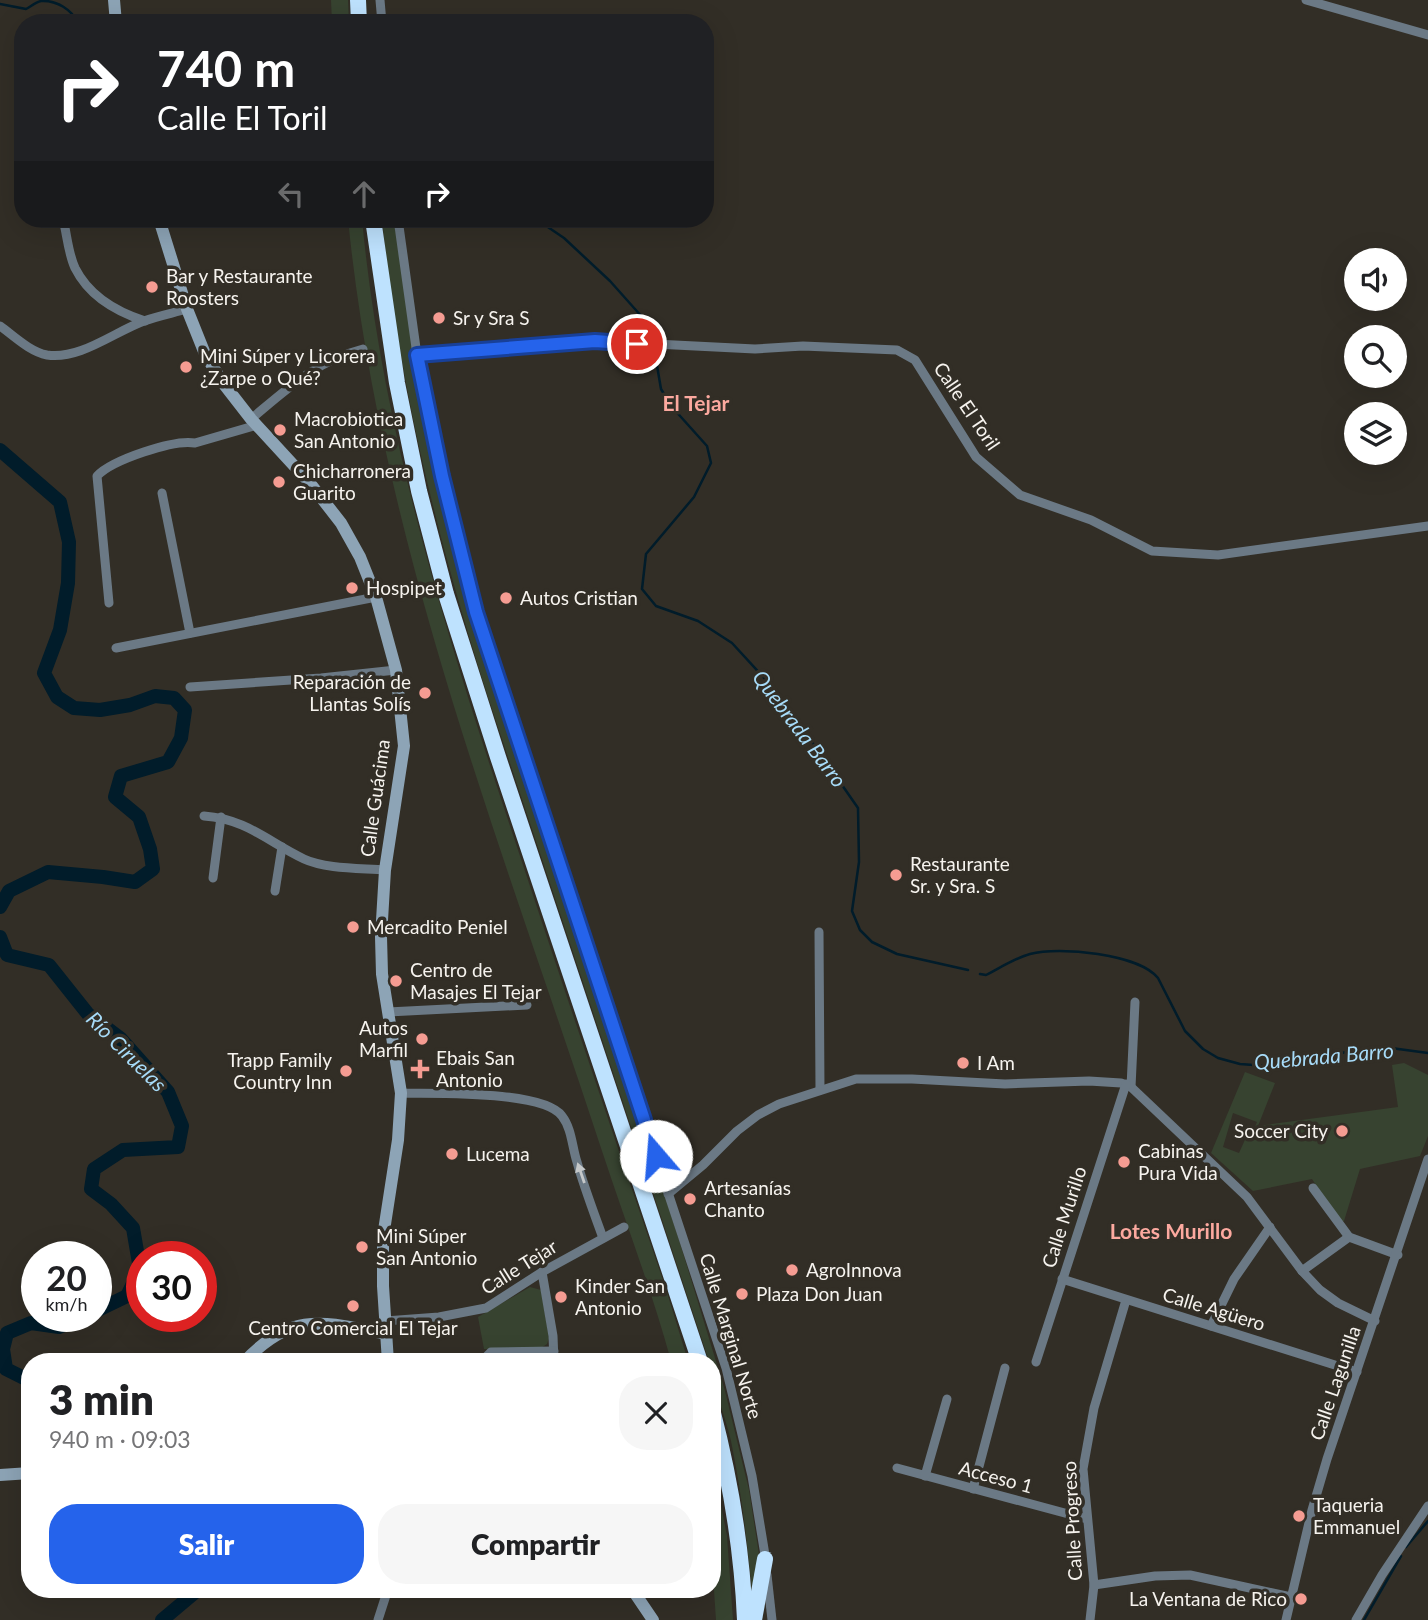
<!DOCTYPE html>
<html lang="es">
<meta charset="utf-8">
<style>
body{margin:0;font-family:Lato,sans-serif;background:#f6f6f6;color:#202124;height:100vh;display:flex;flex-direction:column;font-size:26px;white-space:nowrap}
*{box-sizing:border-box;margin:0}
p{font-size:23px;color:#757577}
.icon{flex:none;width:38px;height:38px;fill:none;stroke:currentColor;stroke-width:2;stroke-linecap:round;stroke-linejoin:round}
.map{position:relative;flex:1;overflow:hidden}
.side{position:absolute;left:21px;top:1353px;width:700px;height:245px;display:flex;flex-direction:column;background:#fff;border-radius:28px;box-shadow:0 7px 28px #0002}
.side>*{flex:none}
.banner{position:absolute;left:14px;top:14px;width:700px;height:214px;border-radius:28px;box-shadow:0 7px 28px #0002;background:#202124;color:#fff;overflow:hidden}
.buttons{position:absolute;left:1344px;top:248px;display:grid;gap:14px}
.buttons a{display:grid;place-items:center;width:63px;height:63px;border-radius:50%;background:#fff;box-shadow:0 7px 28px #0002;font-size:35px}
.speed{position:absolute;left:21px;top:1241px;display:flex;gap:14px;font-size:35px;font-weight:700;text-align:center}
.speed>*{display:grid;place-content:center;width:91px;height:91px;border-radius:50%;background:#fff;box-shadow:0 7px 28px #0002;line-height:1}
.speed small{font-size:18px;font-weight:400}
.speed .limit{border:10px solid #d22;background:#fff;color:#111}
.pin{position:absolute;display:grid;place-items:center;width:60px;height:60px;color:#fff;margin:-30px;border:4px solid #fff;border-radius:50%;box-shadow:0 2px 7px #0007}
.me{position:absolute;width:77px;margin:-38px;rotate:342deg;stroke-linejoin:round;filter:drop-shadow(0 0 5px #0008)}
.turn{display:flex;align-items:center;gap:24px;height:147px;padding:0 28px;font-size:32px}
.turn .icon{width:91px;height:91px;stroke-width:2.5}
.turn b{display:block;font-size:49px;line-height:60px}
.lanes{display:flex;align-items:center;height:66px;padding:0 28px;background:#0003;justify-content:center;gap:35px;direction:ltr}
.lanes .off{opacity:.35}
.round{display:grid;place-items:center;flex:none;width:74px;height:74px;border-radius:28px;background:#f6f6f6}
.overview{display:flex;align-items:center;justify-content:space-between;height:119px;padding:0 28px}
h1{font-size:42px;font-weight:800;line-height:52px}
.button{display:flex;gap:14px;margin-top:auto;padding:14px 28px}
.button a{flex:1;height:80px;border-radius:28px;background:#2563eb;color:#fff;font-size:28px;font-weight:800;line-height:80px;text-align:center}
.button a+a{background:#f6f6f6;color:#202124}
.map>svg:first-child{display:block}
.green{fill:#374330;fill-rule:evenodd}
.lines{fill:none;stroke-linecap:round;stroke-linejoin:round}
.stream{stroke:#011c2a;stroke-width:2.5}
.river{stroke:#011c2a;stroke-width:14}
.street{stroke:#6b7985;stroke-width:9}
.secondary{stroke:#8da4b6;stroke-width:12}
.highway{stroke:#bee2fe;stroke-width:16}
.oneway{fill:#c5c8c9}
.route-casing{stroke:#184099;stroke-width:18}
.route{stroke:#2563eb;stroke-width:12}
.poi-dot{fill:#f59c92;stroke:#322e26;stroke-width:2.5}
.labels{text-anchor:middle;stroke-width:7;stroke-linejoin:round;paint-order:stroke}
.poi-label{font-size:19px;fill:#f6f3ee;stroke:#322e26;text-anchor:start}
.street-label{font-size:19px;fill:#f6f3ee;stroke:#322e26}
.neighbourhood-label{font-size:21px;font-weight:bold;fill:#fca99f;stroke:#322e26}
.water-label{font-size:21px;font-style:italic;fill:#a7dbf8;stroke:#322e26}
</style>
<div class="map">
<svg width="1428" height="1620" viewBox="0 0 1428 1620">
<rect width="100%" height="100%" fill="#322e26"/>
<!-- green -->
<g class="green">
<path d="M331,0h17l1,23h-17z"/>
<path d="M348,219h14c20,214 85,419 153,622 49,148 99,297 150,445l23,75h-17c-19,-70 -46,-140 -69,-210 -100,-305 -222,-610 -254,-932z"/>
<path d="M382,219h12l20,138 21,113 25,107 71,228 41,112 104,313 49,161 24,99 11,71 -7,41c-5,-54 -11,-108 -22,-161 -6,-27 -19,-53 -19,-79l-3,-1 -218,-655c-52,-159 -92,-320 -109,-487z"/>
<path d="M1404,1063l24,12v61l-8,20 -60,13 -16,52 -3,2 -29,-44 -59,12 -42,-38 34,-81 30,11 -17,43 140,-19 -6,-42zM1233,1113l24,9 -5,12 -4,-1 -9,20 -16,-6z"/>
<path d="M530,1287l11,3 8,48 -2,6 -6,4 -57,1 -6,-32z"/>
<path d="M712,1459l15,77 6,84h-17l-4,-59z"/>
</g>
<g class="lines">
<!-- stream -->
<g class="stream">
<path d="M0,4l26,5c4,-2 10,-7 15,-8 16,-1 31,9 37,22"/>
<path d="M536,219l28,19 46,43 41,46 2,14"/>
<path d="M654,348l7,41 11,18 35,39 4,17 -17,34 -48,57 -4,35 14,17 42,15 34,22 46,50 80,115 1,54 -7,49 8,19 12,12 25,12 71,16"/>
<path d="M980,974l6,1c14,-7 29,-17 44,-21 29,-8 109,0 128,24l27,53 18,18 15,9 22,6 27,2 80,-14 28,2 16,-6 37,5"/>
<path d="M1406,1547l22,-26"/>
<path d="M1364,1620l37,-64"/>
</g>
<!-- river -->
<g class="river">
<path d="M0,450l60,52 9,40 -1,41 -8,47 -16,43 13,24 17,11 26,2 30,-5 25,-9 19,2 11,12 -4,28 -13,24 -47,14 -6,21 24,20 11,32 3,20 -18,13 -32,-5 -55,-5 -39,19 -9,16"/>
<path d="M0,937l7,18 42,10 39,49 32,24 48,54 14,34 -4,21 -55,3 -29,19 -3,20 20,15 22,24 7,41 -13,27 -31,15"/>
<path d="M30,1381l-24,-12 -3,-20 4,-16 24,-10 28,4 26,-11"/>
<path d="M162,1620l37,-31"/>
</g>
<!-- street -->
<g class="street">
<path d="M380,0l2,23"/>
<path d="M1306,0l122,35"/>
<path d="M63,219c4,15 5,34 12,49 14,28 42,44 70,53"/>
<path d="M398,219l19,136 24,121 35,136 250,756 26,108 14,85"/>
<path d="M0,326c14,10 30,26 47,29 33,5 67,-23 97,-34 14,-5 29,-8 43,-12"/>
<path d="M417,355l178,-14 160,8 48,-3 94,4 18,10 61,97 44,38 71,25 61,31 66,4 210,-29"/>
<path d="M251,419c36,-30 65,-58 112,-70"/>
<path d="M162,493l28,140"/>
<path d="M109,603l-12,-127c15,-16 77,-37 98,-33l62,-18"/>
<path d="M116,648l260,-51"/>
<path d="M190,687l131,-9 75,-8"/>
<path d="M204,816c43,3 64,26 100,43 21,10 58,9 81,11"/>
<path d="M213,878l8,-61"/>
<path d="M275,891l7,-44"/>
<path d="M819,932l1,158"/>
<path d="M388,1012l139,-7"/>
<path d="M1131,1087l4,-85"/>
<path d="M401,1093c33,1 142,-3 161,23 10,13 10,31 15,46 7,25 17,51 26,76"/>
<path d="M1313,1188l36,49 49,18"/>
<path d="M668,1194l35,-29 34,-34 21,-16 21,-11 77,-25h56l93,5 84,-3 32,2 10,4 116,110 55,74 18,19 18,13 37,18"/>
<path d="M1302,1271l47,-34"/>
<path d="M542,1272l11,64 1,26"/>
<path d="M1062,1279l295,93"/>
<path d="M385,1321l54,-4 47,-9 56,-36 82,-45"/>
<path d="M1211,1326l23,-47 36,-52"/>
<path d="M486,1362l1,-6 4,-4 63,-1"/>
<path d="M1036,1362l90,-278"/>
<path d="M897,1468l190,51"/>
<path d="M925,1476l22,-77"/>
<path d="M973,1489l32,-121"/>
<path d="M767,1575l5,45"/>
<path d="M1094,1585l61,-9 35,-1 101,22"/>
<path d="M378,1620l10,-31"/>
<path d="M1090,1620l4,-35 -11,-116 11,-61 32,-108"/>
<path d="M1286,1620l26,-110 15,-51 101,-300"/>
<path d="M1356,1620l26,-45 46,-69"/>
</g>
<!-- secondary -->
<g class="secondary">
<path d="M114,0l2,23"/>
<path d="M159,219l28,90 18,45 18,29 28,36 58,63 32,41 19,34 16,40 20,73 8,76 -19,124 -4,67 1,37 19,119 -3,47 -15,97v49l5,76"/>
<path d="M244,1362c49,-52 80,-40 142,-28"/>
<path d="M0,1475l30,-2"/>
<path d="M632,1589l21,31"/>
</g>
<!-- highway -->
<g class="highway">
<path d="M358,0l1,23"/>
<path d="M373,219l24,164 22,108 27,103 52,163 202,605"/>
<path d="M712,1409c18,69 30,140 33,211"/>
<path d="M754,1620l11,-61"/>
</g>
</g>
<!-- one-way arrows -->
<defs><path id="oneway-solid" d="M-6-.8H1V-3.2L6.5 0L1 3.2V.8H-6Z" transform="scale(1.75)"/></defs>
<use class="oneway" href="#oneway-solid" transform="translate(581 1173) rotate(-109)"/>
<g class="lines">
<!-- route casing -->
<g class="route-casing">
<path id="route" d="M637,344l-42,-3 -178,14 25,121 34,136 180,544"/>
</g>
<!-- route -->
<use href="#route" class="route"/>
</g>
<!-- markers -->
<g class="poi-dot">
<circle cx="152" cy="287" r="7"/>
<circle cx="439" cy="318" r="7"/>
<circle cx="186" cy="367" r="7"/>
<circle cx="280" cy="430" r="7"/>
<circle cx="279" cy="482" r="7"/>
<circle cx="352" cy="588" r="7"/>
<circle cx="506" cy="598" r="7"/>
<circle cx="425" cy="693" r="7"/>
<circle cx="896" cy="875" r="7"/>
<circle cx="353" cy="927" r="7"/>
<circle cx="396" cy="981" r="7"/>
<circle cx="422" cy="1039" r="7"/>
<circle cx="963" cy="1063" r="7"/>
<path d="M416.5 1058.5h7v7h7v7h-7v7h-7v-7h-7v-7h7z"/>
<circle cx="346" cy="1071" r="7"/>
<circle cx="1342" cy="1131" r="7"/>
<circle cx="452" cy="1154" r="7"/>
<circle cx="1124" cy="1162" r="7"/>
<circle cx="690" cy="1199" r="7"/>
<circle cx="362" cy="1247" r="7"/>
<circle cx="792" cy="1270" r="7"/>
<circle cx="742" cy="1294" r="7"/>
<circle cx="561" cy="1297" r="7"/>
<circle cx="353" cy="1306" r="7"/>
<circle cx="1299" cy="1516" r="7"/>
<circle cx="1301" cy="1599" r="7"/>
</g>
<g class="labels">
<!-- poi labels -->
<g class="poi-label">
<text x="166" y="283">Bar y Restaurante<tspan x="166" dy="22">Roosters</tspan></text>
<text x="453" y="325">Sr y Sra S</text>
<text x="200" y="363">Mini Súper y Licorera<tspan x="200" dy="22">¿Zarpe o Qué?</tspan></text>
<text x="294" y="426">Macrobiotica<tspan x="294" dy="22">San Antonio</tspan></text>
<text x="293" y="478">Chicharronera<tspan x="293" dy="22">Guarito</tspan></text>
<text x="366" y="595">Hospipet</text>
<text x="520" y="605">Autos Cristian</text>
<text x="411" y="689" text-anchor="end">Reparación de<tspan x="411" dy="22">Llantas Solís</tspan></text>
<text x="910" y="871">Restaurante<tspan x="910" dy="22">Sr. y Sra. S</tspan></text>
<text x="367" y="934">Mercadito Peniel</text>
<text x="410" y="977">Centro de<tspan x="410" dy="22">Masajes El Tejar</tspan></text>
<text x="408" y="1035" text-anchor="end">Autos<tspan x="408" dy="22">Marfil</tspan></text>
<text x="436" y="1065">Ebais San<tspan x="436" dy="22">Antonio</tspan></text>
<text x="332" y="1067" text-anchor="end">Trapp Family<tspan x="332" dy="22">Country Inn</tspan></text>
<text x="977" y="1070">I Am</text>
<text x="1328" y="1138" text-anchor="end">Soccer City</text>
<text x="1138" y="1158">Cabinas<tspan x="1138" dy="22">Pura Vida</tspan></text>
<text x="466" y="1161">Lucema</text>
<text x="704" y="1195">Artesanías<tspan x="704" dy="22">Chanto</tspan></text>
<text x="376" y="1243">Mini Súper<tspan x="376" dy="22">San Antonio</tspan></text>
<text x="806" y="1277">AgroInnova</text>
<text x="575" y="1293">Kinder San<tspan x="575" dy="22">Antonio</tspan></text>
<text x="756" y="1301">Plaza Don Juan</text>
<text x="353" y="1335" text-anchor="middle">Centro Comercial El Tejar</text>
<text x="1313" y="1512">Taqueria<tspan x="1313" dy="22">Emmanuel</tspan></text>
<text x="1287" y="1606" text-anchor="end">La Ventana de Rico</text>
</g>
<!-- street labels -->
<g class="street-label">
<text transform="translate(967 406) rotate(56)" y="7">Calle El Toril</text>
<text transform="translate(375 798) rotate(-82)" y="7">Calle Guácima</text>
<text transform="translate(1064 1217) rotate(-72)" y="7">Calle Murillo</text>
<text transform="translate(519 1267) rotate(-32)" y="7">Calle Tejar</text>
<text transform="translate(1214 1309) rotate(17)" y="7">Calle Agüero</text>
<text transform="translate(731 1336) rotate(73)" y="7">Calle Marginal Norte</text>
<text transform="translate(1335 1383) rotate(-71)" y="7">Calle Lagunilla</text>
<text transform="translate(996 1477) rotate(15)" y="7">Acceso 1</text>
<text transform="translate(1072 1521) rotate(-93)" y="7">Calle Progreso</text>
</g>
<!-- neighbourhood labels -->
<g class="neighbourhood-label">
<text x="696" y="411">El Tejar</text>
<text x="1171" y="1239">Lotes Murillo</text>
</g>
<!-- water labels -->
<g class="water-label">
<text transform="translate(799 729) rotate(53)" y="7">Quebrada Barro</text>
<text transform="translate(126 1052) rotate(45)" y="7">Río Ciruelas</text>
<text transform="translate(1324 1057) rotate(-5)" y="7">Quebrada Barro</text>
</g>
</g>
</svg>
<div class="buttons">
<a><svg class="icon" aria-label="sound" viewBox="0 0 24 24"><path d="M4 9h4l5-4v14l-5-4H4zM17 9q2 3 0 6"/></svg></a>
<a><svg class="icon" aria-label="search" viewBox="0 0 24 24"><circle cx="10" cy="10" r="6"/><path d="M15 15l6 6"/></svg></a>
<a><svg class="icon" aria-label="layers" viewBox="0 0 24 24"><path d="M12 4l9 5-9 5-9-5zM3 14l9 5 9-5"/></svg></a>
</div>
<div class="speed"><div>20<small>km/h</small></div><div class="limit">30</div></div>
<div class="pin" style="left:637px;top:344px;background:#d93025"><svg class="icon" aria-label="arrive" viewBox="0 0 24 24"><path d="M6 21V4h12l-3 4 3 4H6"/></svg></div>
<svg class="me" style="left:656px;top:1156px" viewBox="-20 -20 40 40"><circle r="19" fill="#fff"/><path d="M0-13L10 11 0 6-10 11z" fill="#2563eb"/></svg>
<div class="banner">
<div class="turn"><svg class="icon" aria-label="right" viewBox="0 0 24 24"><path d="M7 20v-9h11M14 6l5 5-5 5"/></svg><div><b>740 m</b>Calle El Toril</div></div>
<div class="lanes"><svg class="icon off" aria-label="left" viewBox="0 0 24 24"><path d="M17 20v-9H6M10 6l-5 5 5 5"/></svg><svg class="icon off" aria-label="ahead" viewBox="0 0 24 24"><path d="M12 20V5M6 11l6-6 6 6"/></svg><svg class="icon" aria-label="right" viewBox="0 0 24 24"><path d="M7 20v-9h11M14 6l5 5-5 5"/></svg></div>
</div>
<section class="side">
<div class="overview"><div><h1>3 min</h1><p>940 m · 09:03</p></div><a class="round"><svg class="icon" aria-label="close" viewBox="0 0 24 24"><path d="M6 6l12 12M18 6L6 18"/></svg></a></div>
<div class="button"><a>Salir</a><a>Compartir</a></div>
</section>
</div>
